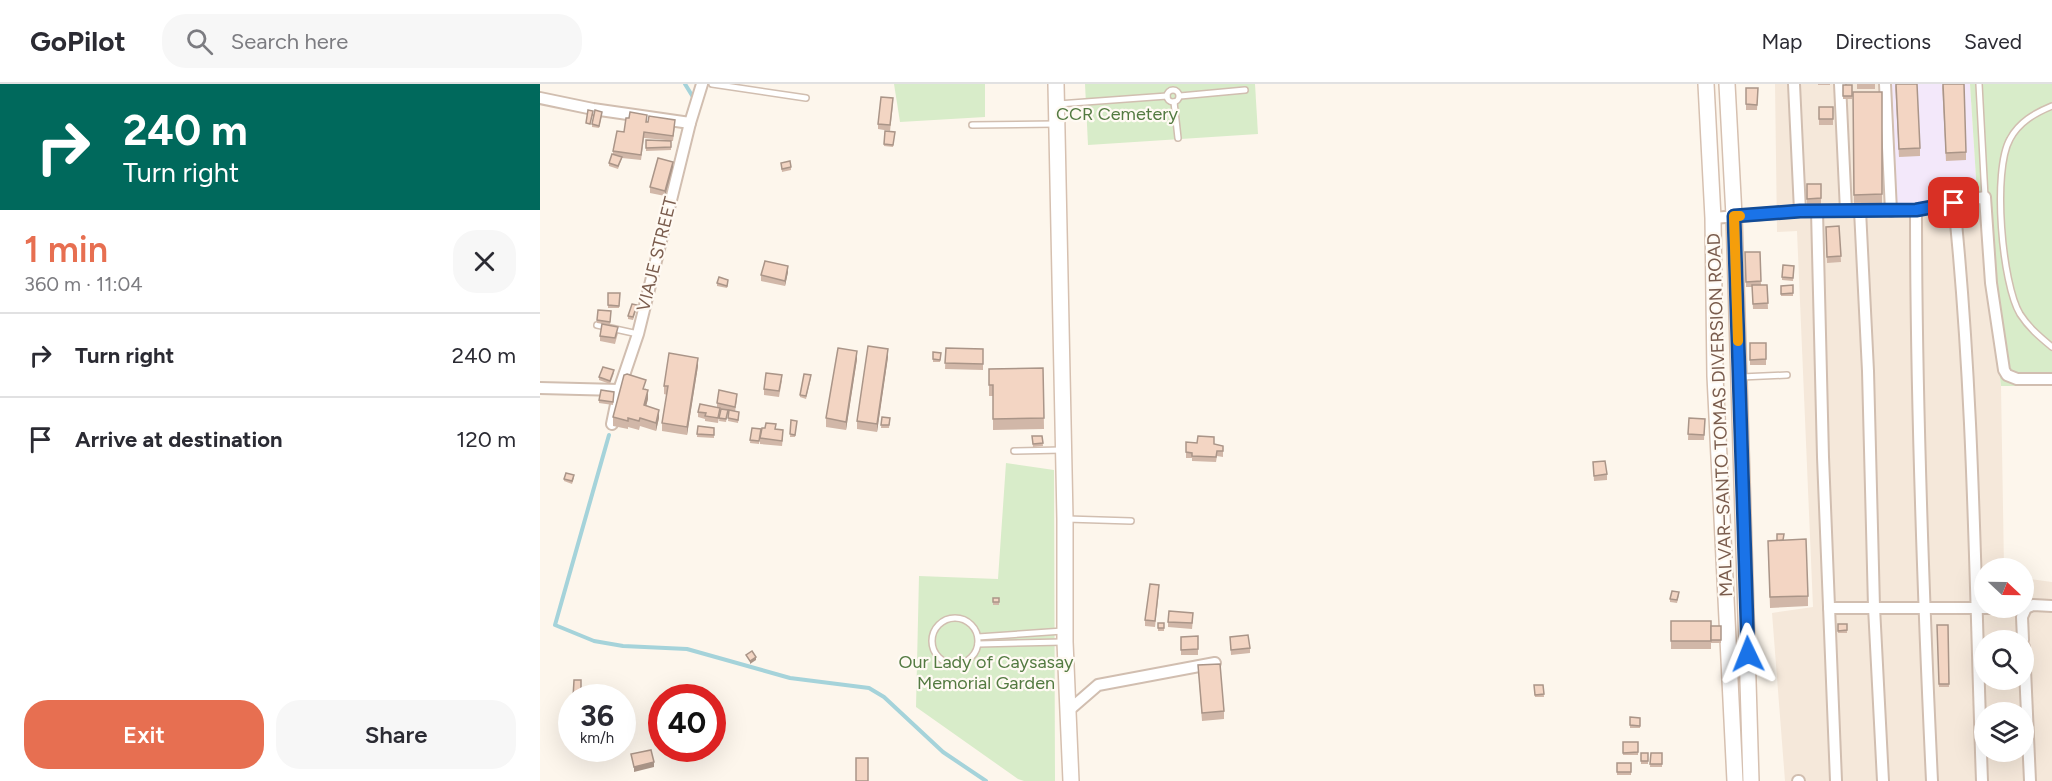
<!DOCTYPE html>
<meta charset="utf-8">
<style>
body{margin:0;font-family:Figtree,sans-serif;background:#f7f7f7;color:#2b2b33;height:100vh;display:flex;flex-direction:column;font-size:22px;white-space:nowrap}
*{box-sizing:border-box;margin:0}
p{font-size:20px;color:#7c7c81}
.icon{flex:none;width:33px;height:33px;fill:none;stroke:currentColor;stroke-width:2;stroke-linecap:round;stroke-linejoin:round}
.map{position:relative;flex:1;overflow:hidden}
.panel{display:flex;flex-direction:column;background:#fff;width:540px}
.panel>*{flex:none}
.banner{background:#00695c;color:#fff;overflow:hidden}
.needle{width:39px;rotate:112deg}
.controls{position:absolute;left:1434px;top:474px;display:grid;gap:12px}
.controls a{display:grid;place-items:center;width:60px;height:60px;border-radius:50%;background:#fff;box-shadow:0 6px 24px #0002;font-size:30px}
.speed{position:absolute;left:18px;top:600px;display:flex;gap:12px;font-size:30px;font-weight:700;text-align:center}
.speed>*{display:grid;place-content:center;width:78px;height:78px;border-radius:50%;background:#fff;box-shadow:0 6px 24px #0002;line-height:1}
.speed small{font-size:15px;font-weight:400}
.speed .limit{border:9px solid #d22;background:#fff;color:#111}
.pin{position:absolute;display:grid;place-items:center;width:51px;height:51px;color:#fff;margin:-26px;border-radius:12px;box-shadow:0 3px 9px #0006}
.me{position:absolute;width:66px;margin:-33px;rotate:358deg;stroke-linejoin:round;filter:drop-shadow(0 0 4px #0008)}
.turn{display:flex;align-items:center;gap:21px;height:126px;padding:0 24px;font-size:27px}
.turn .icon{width:78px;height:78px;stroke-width:2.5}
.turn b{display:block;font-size:42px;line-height:51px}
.round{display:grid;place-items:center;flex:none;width:63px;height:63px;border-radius:24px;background:#f7f7f7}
.overview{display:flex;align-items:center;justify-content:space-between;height:102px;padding:0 24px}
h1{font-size:36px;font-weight:600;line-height:45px;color:#e76f51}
.button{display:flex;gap:12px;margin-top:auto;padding:12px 24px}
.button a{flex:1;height:69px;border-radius:24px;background:#e76f51;color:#fff;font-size:24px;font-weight:600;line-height:69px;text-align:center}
.button a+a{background:#f7f7f7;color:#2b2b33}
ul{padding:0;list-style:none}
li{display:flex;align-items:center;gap:18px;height:84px;padding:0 24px;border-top:2px solid #e1e1e2}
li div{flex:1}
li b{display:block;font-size:22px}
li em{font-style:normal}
header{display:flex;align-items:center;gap:36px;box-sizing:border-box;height:84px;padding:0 30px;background:#fff;border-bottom:2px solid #e1e1e2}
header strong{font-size:28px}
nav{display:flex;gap:33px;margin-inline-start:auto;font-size:21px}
.search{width:420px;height:54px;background:#f7f7f7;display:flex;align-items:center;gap:15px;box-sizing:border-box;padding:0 21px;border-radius:24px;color:#7c7c81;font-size:22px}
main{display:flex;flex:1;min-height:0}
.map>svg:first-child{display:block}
.residential{fill:#f5e8da;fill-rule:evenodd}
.education{fill:#f3e8fa}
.green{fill:#d8ecc9}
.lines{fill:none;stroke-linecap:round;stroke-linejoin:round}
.stream{stroke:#a5d3da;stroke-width:4}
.lane-casing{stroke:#d1beb0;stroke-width:8}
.street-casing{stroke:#d1beb0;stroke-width:14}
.secondary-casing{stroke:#d6c0b0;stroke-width:18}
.lane{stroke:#fff;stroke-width:5}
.street{stroke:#fff;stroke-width:10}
.secondary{stroke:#fff;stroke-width:15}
.wall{fill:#d1b7a8}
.shaded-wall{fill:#aa9588}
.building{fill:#f3d5c3;stroke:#aa9588;stroke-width:1.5}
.route-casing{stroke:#114b97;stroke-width:15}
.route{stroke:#1a73e8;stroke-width:10}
.slow{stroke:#f59e0b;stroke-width:10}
.labels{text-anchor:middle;stroke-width:4.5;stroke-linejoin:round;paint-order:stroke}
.park-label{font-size:18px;fill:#537a41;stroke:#fffaf3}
.street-label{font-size:18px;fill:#7a5c4d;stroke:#fffaf3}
</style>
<header>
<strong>GoPilot</strong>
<div class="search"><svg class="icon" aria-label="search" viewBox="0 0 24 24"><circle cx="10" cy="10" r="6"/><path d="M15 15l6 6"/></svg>Search here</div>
<nav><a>Map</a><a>Directions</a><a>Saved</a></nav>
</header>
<main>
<section class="panel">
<div class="banner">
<div class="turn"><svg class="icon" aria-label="right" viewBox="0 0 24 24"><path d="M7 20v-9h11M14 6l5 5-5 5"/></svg><div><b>240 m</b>Turn right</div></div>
</div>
<div class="overview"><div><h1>1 min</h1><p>360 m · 11:04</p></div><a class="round"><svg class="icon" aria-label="close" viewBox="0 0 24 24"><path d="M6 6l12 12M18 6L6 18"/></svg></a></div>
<ul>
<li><svg class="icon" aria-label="right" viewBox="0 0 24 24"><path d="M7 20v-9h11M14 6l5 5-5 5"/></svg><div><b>Turn right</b></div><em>240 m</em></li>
<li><svg class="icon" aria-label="arrive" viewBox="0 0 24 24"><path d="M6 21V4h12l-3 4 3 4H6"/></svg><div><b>Arrive at destination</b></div><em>120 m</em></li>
</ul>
<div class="button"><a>Exit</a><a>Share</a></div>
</section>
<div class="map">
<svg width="1512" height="697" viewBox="0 0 1512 697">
<rect width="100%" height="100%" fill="#fdf6ec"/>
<!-- residential -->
<path class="residential" d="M1235,0h117l5,124 80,-15 24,193 3,182h-20v40h40v-30l28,4v199h-267l-13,-168 41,-6 -16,-376 -20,1zM1444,556h40v40h-40zM1444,628h40v40h-40z"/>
<!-- education -->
<path class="education" d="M1352,0h78l7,109 -80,16z"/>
<!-- green -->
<g class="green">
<path d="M354,0h91v33l-85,5z"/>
<path d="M545,0h170l3,50 -170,11z"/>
<path d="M1430,0h82v302h-51l-24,-193z"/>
<path d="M466,379l48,7 1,311h-31l-6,-2 -102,-72 3,-131 79,3z"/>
</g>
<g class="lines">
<!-- stream -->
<g class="stream">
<path d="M145,0l8,13"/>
<path d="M69,351l-54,190 39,16 29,5 64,3 103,29 79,10 15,9 59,55 43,29"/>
</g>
<!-- lane casing -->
<g class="lane-casing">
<g id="lane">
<path d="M172,0l94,14"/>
<path d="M1439,0l6,113"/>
<circle cx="633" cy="12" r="6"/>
<path d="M640,12l65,-6"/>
<path d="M634,18l4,36"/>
<path d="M518,20l109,-8"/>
<path d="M1512,22c-17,7 -33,16 -42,33 -18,32 -8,145 10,175 9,14 20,23 32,33"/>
<path d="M432,41l84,-1"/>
<path d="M57,241l41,9"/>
<path d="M1201,293l46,-2"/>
<path d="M474,367l48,-1"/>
<path d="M527,435l64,2"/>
<circle cx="415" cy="557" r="23"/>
<path d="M438,553l85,-6"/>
<path d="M438,560l85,-2"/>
</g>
</g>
<!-- street casing -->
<g class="street-casing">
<g id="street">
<path d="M1254,0l6,127"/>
<path d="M1300,0l6,127"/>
<path d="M1345,0l6,127"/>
<path d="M0,14l53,11 97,14"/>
<path d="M1414,119c20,192 21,386 28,578"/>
<path d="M1320,126l8,161 6,236 9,174"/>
<path d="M1376,126c0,190 7,381 16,571"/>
<path d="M1277,127l6,246 13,324"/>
<path d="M1173,134l87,-7 116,-1 69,-13 6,86 13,87 3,5 10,4h35"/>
<path d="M0,304l79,2"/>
<path d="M72,340l7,-34 19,-56 52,-211 12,-39"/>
<path d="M1289,524h197"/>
<path d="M1483,556l-1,-23 4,-9 7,-3 19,1"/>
<path d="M1484,563l6,134"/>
<path d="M528,627l30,-26 117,-22"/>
<path d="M1258,697h1"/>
</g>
</g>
<!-- secondary casing -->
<g class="secondary-casing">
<g id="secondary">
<path d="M516,0l9,435v123l6,139"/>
<path d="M1166,0l7,134 2,158 20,405"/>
<path d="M1187,0l7,132 17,565"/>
</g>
</g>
<!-- lane -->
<use href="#lane" class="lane"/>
<!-- street -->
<use href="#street" class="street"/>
<!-- secondary -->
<use href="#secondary" class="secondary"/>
</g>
<!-- wall -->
<g class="wall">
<rect x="1278" y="0" width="12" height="1"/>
<rect x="1317" y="0" width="18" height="5"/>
<path d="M1355,0l25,64v8l-21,1z"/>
<path d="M1402,0l24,68v8l-20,1z"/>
<rect x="1303" y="1" width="9" height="14"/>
<path d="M1206,4h12l-1,22h-11z"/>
<path d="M1313,8h29v113l-28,1z"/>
<path d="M353,20l-3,27 -12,-2v-5z"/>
<rect x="1279" y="23" width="14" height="18"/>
<path d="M62,31l-3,13 -7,-1v-3z"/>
<path d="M107,38l28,3 -2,16h-2v9l-25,1v-11h20l-22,-2 -3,22 -19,-2 -4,11 -9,-3v-3l4,-9v-3l11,-19z"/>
<path d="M345,47l10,1 -2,15 -9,-1z"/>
<path d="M241,79l10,4v3l-9,2z"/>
<path d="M133,83l-8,29 -15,-3v-6z"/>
<rect x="1267" y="100" width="14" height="20"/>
<path d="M1299,142l2,36 -14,1 -1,-36z"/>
<path d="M1205,168h15l1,33h6l1,24h-15l-1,-22h-6z"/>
<path d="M1254,182l-1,15 -11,-1v-3z"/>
<path d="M248,188l-3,14 -24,-5v-6z"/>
<path d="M188,198l-1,6 -10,-2v-3z"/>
<path d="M1253,201v11h-12v-10z"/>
<path d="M68,209h12l-1,15h-11z"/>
<path d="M97,224l-4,12 -5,-1v-3z"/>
<path d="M58,226l13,1 -1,14 -13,-2z"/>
<path d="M78,249l-3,11 -15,-3v-5z"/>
<rect x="1210" y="259" width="16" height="22"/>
<path d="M406,264l37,1v21l-38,-1z"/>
<path d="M393,268l8,1 -1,9h-7z"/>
<path d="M348,273l-11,75 -20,-3v-8z"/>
<path d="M317,275l-11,71 -20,-3v-9z"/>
<path d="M158,282l-11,69 -25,-4v-8l5,-28 -3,-1v-8z"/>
<path d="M503,284l1,61 -51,1v-34h-4v-27z"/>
<path d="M74,289l-4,11 -11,-4v-3z"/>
<path d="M271,294l-5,21 -6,-2v-2z"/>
<path d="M242,296l-3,17 -15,-2v-6z"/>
<path d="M106,304l-1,2 3,9 -2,7 13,12 -3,13 -16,-5 -1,4 -11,-3v2l-15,-3v-9z"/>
<path d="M74,311l-1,10 -14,-2v-3z"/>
<path d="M197,315l-2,13 4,3 -1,8 -10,-2 1,-10h-1l-2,11 -7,-1 2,-11 -1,-1 -2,14 -13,-2v-2l-7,-2v-5l19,-4v-5z"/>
<path d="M342,333l8,1 -1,10h-8z"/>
<path d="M1149,334l16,1 -1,21h-16z"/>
<path d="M251,336l6,1 -2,16h-5z"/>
<path d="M158,342l16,2v10l-17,-1z"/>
<path d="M212,344l9,1 -2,15 -9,-1z"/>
<path d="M236,345l7,7 -1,10 -22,-2v-6z"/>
<path d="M492,352h10l1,10 -10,1z"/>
<path d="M646,358l28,2 9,2v11l-6,-1 -1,6 -24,-1v-3h-6z"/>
<path d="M1053,378l14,12v6l-13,1z"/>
<path d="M34,394l-2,6 -8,-3v-2z"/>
<path d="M1244,456l24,56v10l-38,2 -2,-67z"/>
<path d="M619,507l-4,36 -10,-1v-6z"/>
<path d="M1139,511l-2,8 -7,-1v-3z"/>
<rect x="453" y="514" width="6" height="7"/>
<path d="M653,535l-1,10 -24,-2v-5z"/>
<path d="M1131,537l40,8 10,-3v17h-10v-12v18h-40z"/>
<rect x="618" y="539" width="6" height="8"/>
<rect x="1298" y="540" width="9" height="9"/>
<path d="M1397,541h11l1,62h-10z"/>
<path d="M658,552v19h-17v-18z"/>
<path d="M690,553l20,11v5l-19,2z"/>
<path d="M658,581l26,46v8l-22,2z"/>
<path d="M994,601h9l1,12h-9z"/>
<path d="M1090,633l10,1v10h-10z"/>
<rect x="1083" y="658" width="15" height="13"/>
<rect x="1101" y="669" width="7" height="11"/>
<path d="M1111,669h11v14h-12z"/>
<rect x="1077" y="679" width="14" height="12"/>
</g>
<!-- shaded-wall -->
<g class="shaded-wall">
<path d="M133,78v5l-8,29v-5z"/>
<path d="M248,182v6l-3,14v-5z"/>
<path d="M348,265v8l-11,75v-8z"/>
<path d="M317,267v8l-11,71v-8z"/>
<path d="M158,274v8l-11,69v-8z"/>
<path d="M108,306v9l-4,15v-9z"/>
<path d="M119,326v8l-3,13v-8z"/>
<path d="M216,573v3l-6,4v-3z"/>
<path d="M114,678v5l-20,5v-5z"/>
</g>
<!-- building -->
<g class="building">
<path d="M1356,0h21l3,64 -21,1z"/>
<path d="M1403,0h21l2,68 -20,1z"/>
<rect x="1303" y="1" width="9" height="11"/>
<path d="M1206,4h12l-1,17 -11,-1z"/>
<path d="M1313,8h29v102l-28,1z"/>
<path d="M341,13l12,1 -3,27 -12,-1z"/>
<rect x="1279" y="23" width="14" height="12"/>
<path d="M48,26l5,1 -3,13 -4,-1z"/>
<path d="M55,26l7,2 -3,14 -7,-2z"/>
<path d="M90,28l17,3 -1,7h2l1,-6 26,4 -2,16 -29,-4 -3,23 -28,-4 4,-20 7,1 2,-14h3z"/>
<path d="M345,47l10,1 -2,13 -9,-1z"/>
<path d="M106,56l25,1v6l-25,1z"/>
<path d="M72,70l10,3 -4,9 -9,-3z"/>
<path d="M118,74l15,4 -8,29 -15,-4z"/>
<path d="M250,77l1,6 -9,2 -1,-6z"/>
<path d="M1267,100h14v14l-14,1z"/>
<path d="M1299,142l2,30 -14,1 -1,-30z"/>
<path d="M1205,168h15l1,29 -15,1z"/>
<path d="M225,177l23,5 -3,15 -24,-6z"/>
<path d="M1243,181l11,1 -1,12 -11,-1z"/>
<path d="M179,193l9,3 -1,6 -10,-3z"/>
<path d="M1212,201h15l1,18 -15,1z"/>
<path d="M1253,201v8l-12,1v-8z"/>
<path d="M68,209h12l-1,13 -11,-1z"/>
<path d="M92,220l5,1 -4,12 -5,-1z"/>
<path d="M58,226l13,1 -1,11 -13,-2z"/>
<path d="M62,240l16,3 -3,11 -15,-2z"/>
<path d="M1210,259h16v16l-16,1z"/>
<path d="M328,262l20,3 -11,75 -20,-3z"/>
<path d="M298,264l19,3 -11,71 -20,-4z"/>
<path d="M406,264l37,1v15l-38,-1z"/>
<path d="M393,268l8,1 -1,7 -7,-1z"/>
<path d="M129,269l29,5 -11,69 -25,-4 6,-37h-4z"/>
<path d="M63,283l11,3 -4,11 -11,-4z"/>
<path d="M503,284l1,50 -51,1v-34h-4v-16z"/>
<path d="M226,289l16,2 -3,16 -15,-2z"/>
<path d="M87,290l19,6 -3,9 5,1 -4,15 15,5 -3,13 -16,-5 -1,3 -11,-3v3l-15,-4 11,-42z"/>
<path d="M264,290l7,1 -5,21 -6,-1z"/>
<path d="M61,306l13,2 -1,10 -14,-2z"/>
<path d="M179,306l18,4 -2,13 -18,-4z"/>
<path d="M160,320l20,4 -2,10 -13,-2 1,-3 -8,-1z"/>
<path d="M181,325l7,1 -2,9 -7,-1z"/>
<path d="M189,326l10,2 -1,8 -10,-2z"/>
<path d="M342,333l8,1 -1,7h-8z"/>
<path d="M1149,334l16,1 -1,16 -16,-1z"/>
<path d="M251,336l6,1 -2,14 -5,-1z"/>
<path d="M226,339l10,1 -1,5 8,1 -1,11 -22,-3 2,-10h3z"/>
<path d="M158,342l16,2v7l-17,-1z"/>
<path d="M212,344l9,1 -2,12 -9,-1z"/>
<path d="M492,352h10l1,7 -10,1z"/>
<path d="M658,352l16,1v7l9,2v5h-6l-1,6 -24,-1v-3l-6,-1v-10l11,1z"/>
<path d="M1065,377l2,13 -13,2 -1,-14z"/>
<path d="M26,389l8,2 -2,6 -8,-2z"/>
<path d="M1237,450h7l-1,6 -6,1z"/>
<path d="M1266,455l2,57 -38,1 -2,-56z"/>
<path d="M610,500l9,1 -4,36 -10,-1z"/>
<path d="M1132,507l7,1 -2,8 -7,-1z"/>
<rect x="453" y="514" width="6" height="4"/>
<path d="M629,527l24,2 -1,10 -24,-1z"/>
<rect x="1131" y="537" width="40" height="20"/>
<rect x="618" y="539" width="6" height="5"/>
<path d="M1298,540h9v6l-9,1z"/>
<path d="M1397,541h11l1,59h-10z"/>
<rect x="1171" y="542" width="10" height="14"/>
<path d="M708,551l2,13 -19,2 -1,-13z"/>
<path d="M658,552v13l-17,1v-13z"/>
<path d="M212,567l4,6 -6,4 -4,-6z"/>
<path d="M680,580l4,47 -22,2 -4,-48z"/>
<path d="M34,596h7v18h-8z"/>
<path d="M994,601h9l1,9 -9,1z"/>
<path d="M1090,633l10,1v8l-10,-1z"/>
<path d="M1083,658h15v10l-15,1z"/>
<path d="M111,666l3,12 -20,5 -3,-13z"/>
<rect x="1101" y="669" width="7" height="8"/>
<path d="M1111,669h11v11h-12z"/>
<rect x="316" y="674" width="12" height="23"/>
<rect x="1077" y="679" width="14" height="9"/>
</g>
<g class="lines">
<!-- route casing -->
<g class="route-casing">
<path id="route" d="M1208,570l-14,-438 66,-5 116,-1 38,-7"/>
</g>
<!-- route -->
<use href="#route" class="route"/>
<!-- slow -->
<path class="slow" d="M1198,257l-4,-125h6"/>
</g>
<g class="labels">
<!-- park labels -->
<g class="park-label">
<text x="577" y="36">CCR Cemetery</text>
<text x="446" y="584">Our Lady of Caysasay<tspan x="446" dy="21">Memorial Garden</tspan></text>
</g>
<!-- street labels -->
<g class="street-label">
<text transform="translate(117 170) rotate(-76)" y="6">VIAJE STREET</text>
<text transform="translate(1180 331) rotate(-92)" y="6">MALVAR–SANTO TOMAS DIVERSION ROAD</text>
</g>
</g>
</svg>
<div class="controls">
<a><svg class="needle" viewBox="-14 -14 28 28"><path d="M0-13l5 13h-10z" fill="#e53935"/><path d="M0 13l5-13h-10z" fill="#7c7c81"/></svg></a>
<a><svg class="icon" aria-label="search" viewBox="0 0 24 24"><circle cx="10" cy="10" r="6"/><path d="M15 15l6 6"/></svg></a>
<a><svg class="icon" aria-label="layers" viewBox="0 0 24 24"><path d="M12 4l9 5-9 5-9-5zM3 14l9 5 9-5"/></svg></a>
</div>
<div class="speed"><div>36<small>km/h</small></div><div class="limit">40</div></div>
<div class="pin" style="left:1414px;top:119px;background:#d93025"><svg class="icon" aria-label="arrive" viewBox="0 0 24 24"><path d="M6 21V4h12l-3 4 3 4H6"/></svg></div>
<svg class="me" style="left:1208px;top:570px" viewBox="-20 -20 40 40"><path d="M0-17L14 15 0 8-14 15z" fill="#1a73e8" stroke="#fff" stroke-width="4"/></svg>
</div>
</main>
